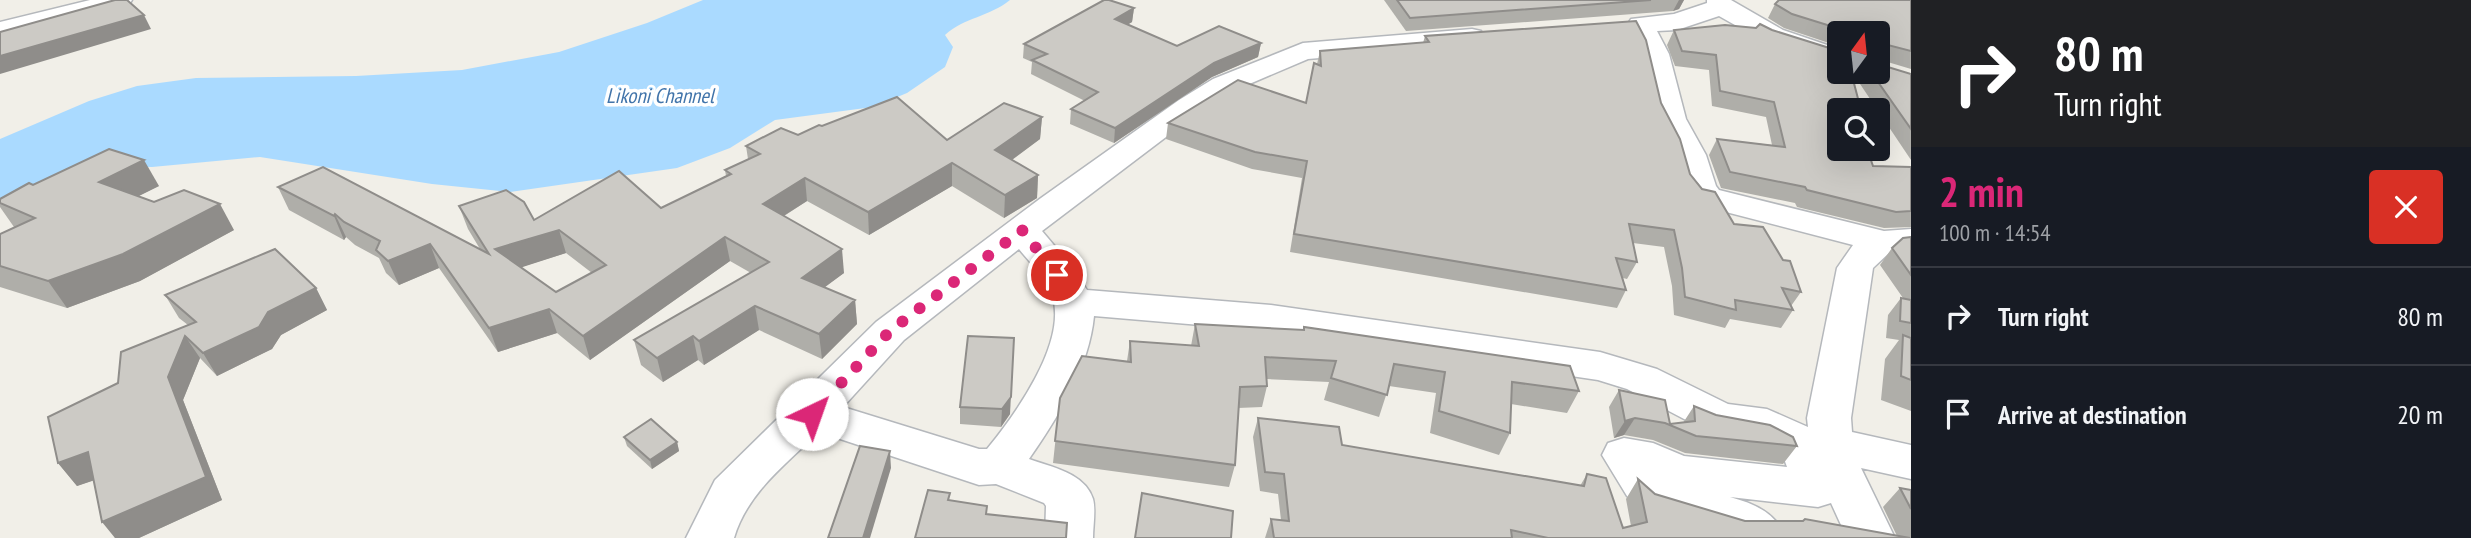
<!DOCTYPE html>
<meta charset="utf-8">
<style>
body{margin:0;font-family:"PT Sans Narrow",sans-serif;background:#242831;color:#f1f3f6;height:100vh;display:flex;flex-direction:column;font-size:26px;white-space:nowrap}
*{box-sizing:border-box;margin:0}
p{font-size:23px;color:#9ea1a6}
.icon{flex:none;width:38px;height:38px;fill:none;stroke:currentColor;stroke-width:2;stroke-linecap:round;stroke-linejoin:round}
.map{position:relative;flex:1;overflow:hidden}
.details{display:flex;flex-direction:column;background:#171b24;width:560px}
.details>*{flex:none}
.guide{background:#202124;color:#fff;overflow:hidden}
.needle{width:46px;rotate:15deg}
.fabs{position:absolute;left:1827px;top:21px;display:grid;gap:14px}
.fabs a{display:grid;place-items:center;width:63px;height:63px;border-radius:7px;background:#171b24;box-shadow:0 7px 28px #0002;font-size:35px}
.pin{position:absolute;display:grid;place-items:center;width:60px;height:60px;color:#fff;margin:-30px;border:4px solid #fff;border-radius:50%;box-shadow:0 2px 7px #0007}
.me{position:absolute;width:77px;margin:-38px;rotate:42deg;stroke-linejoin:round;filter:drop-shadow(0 0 5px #0008)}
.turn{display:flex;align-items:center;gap:24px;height:147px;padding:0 28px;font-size:32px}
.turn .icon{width:91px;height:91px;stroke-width:2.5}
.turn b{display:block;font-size:49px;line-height:60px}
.round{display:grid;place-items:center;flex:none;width:74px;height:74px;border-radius:7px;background:#242831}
.overview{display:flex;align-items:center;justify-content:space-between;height:119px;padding:0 28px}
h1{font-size:42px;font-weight:600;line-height:52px;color:#db2777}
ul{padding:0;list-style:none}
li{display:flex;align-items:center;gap:21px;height:98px;padding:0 28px;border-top:2px solid #363941}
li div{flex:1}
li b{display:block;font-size:26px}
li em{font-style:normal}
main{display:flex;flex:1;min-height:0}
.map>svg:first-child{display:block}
.water{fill:#aadaff}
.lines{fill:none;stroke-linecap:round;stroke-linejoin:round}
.minor-casing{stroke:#b5b8bc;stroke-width:3}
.minor{fill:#fff;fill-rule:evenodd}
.wall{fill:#afaea9;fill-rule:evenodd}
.shaded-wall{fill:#8f8d8a}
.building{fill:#cccac5;stroke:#8f8d8a;stroke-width:2;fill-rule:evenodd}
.route{stroke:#db2777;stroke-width:12;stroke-dasharray:0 21.6}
.labels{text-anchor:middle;stroke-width:7;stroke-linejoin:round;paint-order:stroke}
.far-water-label{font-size:21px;font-style:italic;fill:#4174aa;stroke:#fff}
</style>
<main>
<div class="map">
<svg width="1911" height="538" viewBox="0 0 1911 538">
<rect width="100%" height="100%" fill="#f1efe8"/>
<!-- water -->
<path class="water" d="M703,0h307c-21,17 -45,17 -65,35l8,12 -8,20 -38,26 -34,14 -98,13 -45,28 -53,20 -167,24 -78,-8 -172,-27 -108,10 -53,-1 -99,36v-63l89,-38 48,-15 59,-8 160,-2 106,-6 97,-18 88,-29z"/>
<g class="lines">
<!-- minor casing -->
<g class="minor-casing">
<g id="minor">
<path d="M90,0h42l-3,5 -129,33v-16z"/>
<path d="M1707,0h24l52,30 56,19v17l-74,-24 -46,-26 -42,14 -20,1 12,23 17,65 20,36 10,31 3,4 165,41 27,-2v22l-21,1 -17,16 -22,150 1,14 59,13v34l-50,-11 34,70h-48l-16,-35 -13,4 -88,-10c26,7 45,16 57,41h-56l-88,-27 -16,-15 -25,-41 6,-12 16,-5 29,5 31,13 103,11 -5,-14 -24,-13 -53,-10 -78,-41 -29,-9 -327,-49 -177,-15c-5,52 -36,101 -65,143 22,8 56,14 64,40 3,11 0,27 0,39h-48l1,-32 -2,-3 -48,-19 -17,1 -160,-53c-32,31 -72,61 -85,106h-48l29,-58 161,-158 165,-124 138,-98 34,-21 90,-36 169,-14 9,2 4,6 -4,6 -9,2 -164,14 -75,32 -34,21 -157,119 27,32 18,27 184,15 329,47 57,17 71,35 39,5 41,18 -1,-9 30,-150 16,-23 -158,-41 -12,-15 -9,-34 -18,-36 -15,-65 -14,-29 4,-6 43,-5 33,-11zM1019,249c12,15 28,30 34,49 13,46 -38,117 -66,151h-8l-136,-42 61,-67z"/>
</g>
</g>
<!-- minor -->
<use href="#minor" class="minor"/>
</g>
<!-- wall -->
<g class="wall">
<path d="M1384,0h300l-5,9 -6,2 -267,20z"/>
<path d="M1911,0v69l-30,-9 -2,4 32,10v86l-59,-88h26v-39h-39v14l-5,-2 -1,-3 -1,2 -48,-16 -16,-10 7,-14z"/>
<path d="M1134,8l-2,14 -5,3 50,21 84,-3 -3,14 -46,20 -98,66 -44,-19 1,-15 14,-8 -54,-27 1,-12 -9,-4 1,-14z"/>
<path d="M1674,30h98l67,80 34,56 38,1v60l-27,1 -87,-21 -2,-4 -74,-15 -12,-33 8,-16 55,6 -6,-28 -54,-11 -3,-36 -34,-4 -8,-21z"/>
<path d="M1425,36l236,67 29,71 44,50 67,68 -10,14 2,4 -12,18 -51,-9 -5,9 -51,-13 -2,-29 -8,-39 -31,-4 4,19 -10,17 -4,-1 3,12 -9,18 -327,-56 12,-74 -50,-9 -86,-30 2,-16 138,-20 8,-40 3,1 3,-13 103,-8z"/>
<path d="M1042,117l-2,22 -28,21 26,15 -1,23 -33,20 -52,-32 -83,49 -62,-34 -23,15 60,57 -20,14 31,13 2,24 -35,35 -63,-29 -55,35 -6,-5 -35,22 -22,-17 -7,-25 117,-67 -21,-12 -140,99 -33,-27 -59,19 -59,-84 -40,17 -13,-12 -7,-15 -24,-13 -9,-8 -2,3 -55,-30 -11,-23 202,62 -12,-20 -9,-23 75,14 127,-12 65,-32 -1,-6 23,-11 -2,-13 52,-11 24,-9 125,14zM566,253l26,20 -36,19 -35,-25z"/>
<path d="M33,185l126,1 -21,10 96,34 -94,51 -73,27 -67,-21v-53l14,-7 -14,-20v-8z"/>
<path d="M1911,237v174l-30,-11 4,-41 14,-19 -13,-2 2,-23 13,-17h2l-23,-33 12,-17z"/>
<path d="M316,288l11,22 -46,25 -9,14 -55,27 -17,-18 -17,42 39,100 -83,38h-24l-21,-58 -17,6 -19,-23 60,-80 70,-58 -9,-7 -14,-23z"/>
<path d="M1195,324l108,6 1,-3 275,64 -12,22 -56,-9 -1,29 -11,22 -69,-22 6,-40 -47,-7 -10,31 -55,-17 5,-18 -62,-3v7l-5,21 -24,1 -3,57 -6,22 -176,-24 7,-65 67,-37 3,-20 61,5z"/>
<path d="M968,336l42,78 -9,13 -41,-3v-17z"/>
<path d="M1619,390l51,34 13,-1 11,-17 103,40 -14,18 -98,-11 -32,-13 -29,-5 -10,3 -5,-31z"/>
<path d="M1258,418l84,27 238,41 7,-12 36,54 8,-2 -5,-27 12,-20 17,15 90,27 152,15 -14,-29 17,-19 11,2v48h-646l6,-19 10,1 -3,-26 -18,-3 -7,-54z"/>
<path d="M624,437l53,5 2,9 -27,18 -25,-23z"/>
</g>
<!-- shaded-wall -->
<g class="shaded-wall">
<path d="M1679,0h5l-5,9 -6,2z"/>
<path d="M1134,8l-2,14 -19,11 2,-14z"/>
<path d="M144,15l7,14 -151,45v-18z"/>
<path d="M1261,43l-3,14 -46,20 -98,66 1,-15 99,-65z"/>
<path d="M1042,117l-2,22 -46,34 1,-23z"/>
<path d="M144,160l15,26 -44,22 -16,-26z"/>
<path d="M952,163v23l-83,49 -1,-23z"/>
<path d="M1038,175l-1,23 -33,20 1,-23z"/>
<path d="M805,178l2,23 -41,26 -3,-23z"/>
<path d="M220,204l14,26 -94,51 -73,27 -19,-27z"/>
<path d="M335,214l11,23 -2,3 -10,-24z"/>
<path d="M559,230l7,23 -62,20 -9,-24z"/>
<path d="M725,237l5,24 -140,99 -7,-24z"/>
<path d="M430,244l9,24 -40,17 -11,-24z"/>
<path d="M842,249l2,24 -39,29 -3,-24z"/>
<path d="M316,288l11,22 -46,25 -9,14 -55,27 -14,-23 65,-41z"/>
<path d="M855,300l2,24 -35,35 -3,-25z"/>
<path d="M755,306l4,24 -55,35 -5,-24z"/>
<path d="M549,309l8,24 -59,19 -9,-24z"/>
<path d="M185,336l15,22 -17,42 39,100 -83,38h-24l-13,-16z"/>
<path d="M693,336l5,24 -35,22 -6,-24z"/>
<path d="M1014,338l-4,76 -9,13 1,-18z"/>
<path d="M1635,418l-11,17 -10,3 11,-17z"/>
<path d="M677,442l2,9 -27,18 -2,-9z"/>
<path d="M890,451l1,17 -21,70h-7z"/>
<path d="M88,452l19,24 -30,10 -19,-23z"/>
</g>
<!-- building -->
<g class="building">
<path d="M115,0h12l17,15 -144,41v-24z"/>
<path d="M1104,0h5l25,8 -19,11 62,27 42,-20 42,17 -47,20 -99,65 -44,-19 27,-17 -66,-32 15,-6 -23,-10z"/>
<path d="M1397,0h254l-241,18z"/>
<path d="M1779,0h132v51l-23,-6 -4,2v8h-6v-22h-28l-7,-3 -5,-6 2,5 -48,-15 -17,-10z"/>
<path d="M1636,21l10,19 15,63 19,36 10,35 12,15 13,3 19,32 29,3 20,33 7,1 11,31 -19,-4 11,22 -58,-10 1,10 -51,-13 -3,-29 -8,-38 -45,-6 8,38 -21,-4 10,32 -332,-56 13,-73 -52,-9 -87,-29 70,-43 68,23 8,-40 7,3 -1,-15 109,-9 -4,-6z"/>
<path d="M1760,24l12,6 67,21v21h12l10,38h-22v39h28l6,17 38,1v44l-15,1 -89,-22 -2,-3 -75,-15 -13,-33 68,8 -11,-45 -54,-11 -4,-36 -34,-4 -8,-21 51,-5 31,3z"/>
<path d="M1878,64l33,10v55l-40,-57h7z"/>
<path d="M897,97l50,43 57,-37 38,14 -47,33 43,25 -33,20 -53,-32 -84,49 -63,-34 -42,26 79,45 -40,29 53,22 -36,34 -64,-28 -56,35 -6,-5 -36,22 -23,-18 135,-78 -44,-25 -142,99 -34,-27 -60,19 -59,-84 -42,17 -12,-11 4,-9 -36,-19 -9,-8 -1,2 -56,-29 45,-20 166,87 -30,-48 47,-16 18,12 10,18 85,-49 42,37 70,-34 -6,-4 35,-16 -14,-8 35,-18 17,7 21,-10 3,1zM559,230l47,35 -50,27 -61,-43z"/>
<path d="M109,149l35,11 -45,22 55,20 30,-12 36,14 -97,50 -75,27 -48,-15v-32l35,-16 -35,-15v-4l29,-16 4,2z"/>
<path d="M1911,237v38l-19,-27 11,-10z"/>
<path d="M275,249l41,39 -48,24 -9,15 -56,26 -18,-17 -17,41 38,100 -104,45 -14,-70 -30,11 -10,-46 70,-34 3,-31 75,-30 -31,-27z"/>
<path d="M1901,298l10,2v23l-11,-2z"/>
<path d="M1195,324l109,6v-3l266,39 9,25 -67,-9 -2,51 -71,-22 6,-39 -51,-8 -7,31 -56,-17 5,-17 -71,-4 2,29 -27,1 -5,78 -180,-24 5,-43 22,-42 49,6 -1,-21 69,5z"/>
<path d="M1903,335l8,3v42l-10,-4z"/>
<path d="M968,336l46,2 -3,59 -9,12 -42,-2z"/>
<path d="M1619,390l46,10 5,24 25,-3 -1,-15 22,9 54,10 23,12 4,9 -101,-10 -31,-13 -30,-5 -10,3z"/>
<path d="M1258,418l81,9 3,18 242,41 3,-12 19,4 17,50 24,-6 -9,-43 17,15 90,27h58l2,-2 105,19h-362l-37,-8 1,8h-238l-3,-19 18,2 -5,-47 -19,-2z"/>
<path d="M651,419l26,23 -27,18 -26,-23z"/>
<path d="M860,446l30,5 -27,87h-35z"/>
<path d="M1900,488l11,2v19z"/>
<path d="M928,490l22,3 -2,7 39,6 -1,8 81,9 -1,15h-151z"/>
<path d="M1142,493l91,18 -2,27h-96z"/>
</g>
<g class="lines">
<!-- route -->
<path class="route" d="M812,414l78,-83 132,-101 35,45"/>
</g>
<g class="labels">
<!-- far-water labels -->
<g class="far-water-label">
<text x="660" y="103">Likoni Channel</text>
</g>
</g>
</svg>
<div class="fabs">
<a><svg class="needle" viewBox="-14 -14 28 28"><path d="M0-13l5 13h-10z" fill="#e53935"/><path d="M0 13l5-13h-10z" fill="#9ea1a6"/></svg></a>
<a><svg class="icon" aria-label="search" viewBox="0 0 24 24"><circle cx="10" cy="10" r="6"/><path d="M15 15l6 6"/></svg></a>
</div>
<div class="pin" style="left:1057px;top:275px;background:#d93025"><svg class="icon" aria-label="arrive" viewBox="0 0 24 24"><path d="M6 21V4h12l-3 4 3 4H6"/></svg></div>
<svg class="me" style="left:812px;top:414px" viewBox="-20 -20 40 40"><circle r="19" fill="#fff"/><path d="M0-13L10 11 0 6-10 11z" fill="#db2777"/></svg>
</div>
<section class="details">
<div class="guide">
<div class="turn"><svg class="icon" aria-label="right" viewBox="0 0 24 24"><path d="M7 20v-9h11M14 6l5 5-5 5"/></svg><div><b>80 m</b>Turn right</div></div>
</div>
<div class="overview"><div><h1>2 min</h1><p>100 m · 14:54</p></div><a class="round" style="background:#d93025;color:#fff"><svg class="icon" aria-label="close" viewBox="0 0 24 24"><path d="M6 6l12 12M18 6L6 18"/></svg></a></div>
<ul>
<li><svg class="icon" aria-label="right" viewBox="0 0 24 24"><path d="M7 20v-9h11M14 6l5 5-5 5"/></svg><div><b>Turn right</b></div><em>80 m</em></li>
<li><svg class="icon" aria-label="arrive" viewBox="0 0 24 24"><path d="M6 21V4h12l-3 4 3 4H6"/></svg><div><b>Arrive at destination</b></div><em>20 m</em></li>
</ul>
</section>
</main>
